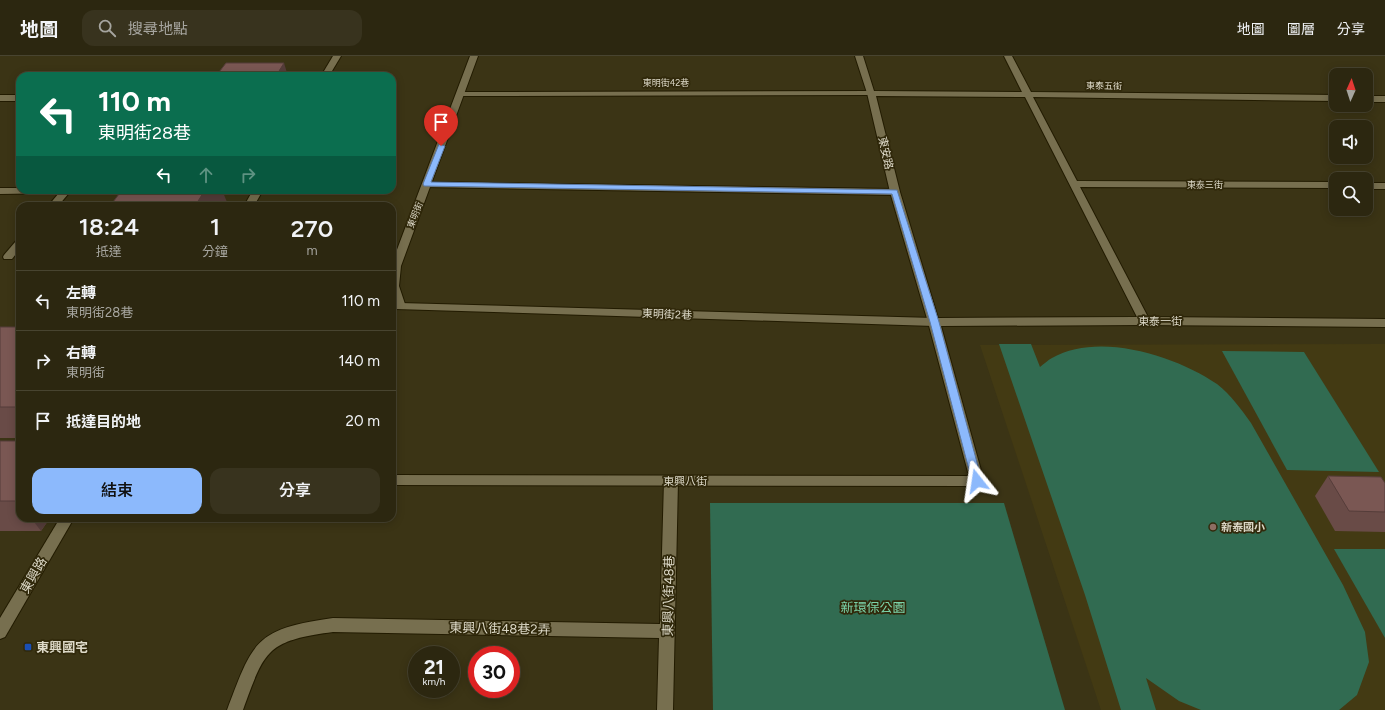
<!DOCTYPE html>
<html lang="zh-TW">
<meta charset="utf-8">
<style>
body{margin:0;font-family:Figtree,"Noto Sans TC",sans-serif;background:#38331e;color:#f1f3f6;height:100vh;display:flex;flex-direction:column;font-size:15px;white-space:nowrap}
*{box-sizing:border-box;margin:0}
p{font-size:13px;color:#a6a59f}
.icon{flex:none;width:22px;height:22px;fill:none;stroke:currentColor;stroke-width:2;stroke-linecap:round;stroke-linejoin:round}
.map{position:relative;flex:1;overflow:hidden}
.drawer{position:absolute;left:16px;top:146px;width:380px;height:320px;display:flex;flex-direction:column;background:#2c2710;border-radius:12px;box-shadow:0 2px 10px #0003,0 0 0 1px #484430}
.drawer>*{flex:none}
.banner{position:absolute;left:16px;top:16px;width:380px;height:122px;border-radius:12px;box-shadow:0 2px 10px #0003,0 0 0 1px #484430;background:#0b6e4f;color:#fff;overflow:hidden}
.needle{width:26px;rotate:3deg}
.fabs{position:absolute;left:1329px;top:12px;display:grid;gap:8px}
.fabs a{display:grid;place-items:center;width:44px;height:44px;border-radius:8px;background:#2c2710;box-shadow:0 2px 10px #0003,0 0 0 1px #484430;font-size:20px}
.speed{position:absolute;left:408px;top:590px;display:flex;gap:8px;font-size:20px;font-weight:700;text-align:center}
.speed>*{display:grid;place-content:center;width:52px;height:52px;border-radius:50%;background:#2c2710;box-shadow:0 2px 10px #0003,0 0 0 1px #484430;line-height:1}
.speed small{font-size:10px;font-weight:400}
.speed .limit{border:6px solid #d22;background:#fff;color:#111}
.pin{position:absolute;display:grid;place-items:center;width:34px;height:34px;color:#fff;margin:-41px -17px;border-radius:50% 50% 50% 0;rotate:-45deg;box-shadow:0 0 4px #0007}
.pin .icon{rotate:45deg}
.me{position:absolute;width:44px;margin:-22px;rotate:345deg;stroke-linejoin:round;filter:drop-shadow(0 0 3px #0008)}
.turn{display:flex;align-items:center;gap:14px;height:84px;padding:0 16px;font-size:18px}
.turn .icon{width:52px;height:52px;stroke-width:2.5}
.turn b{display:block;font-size:28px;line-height:34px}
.lanes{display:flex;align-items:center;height:38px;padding:0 16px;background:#0003;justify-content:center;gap:20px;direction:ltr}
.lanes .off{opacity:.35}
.eta{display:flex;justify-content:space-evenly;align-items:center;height:68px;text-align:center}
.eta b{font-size:24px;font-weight:600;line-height:28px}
.cta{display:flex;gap:8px;margin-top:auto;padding:8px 16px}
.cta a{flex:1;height:46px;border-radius:12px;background:#8cb9fc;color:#111;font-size:16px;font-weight:600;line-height:46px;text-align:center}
.cta a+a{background:#38331e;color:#f1f3f6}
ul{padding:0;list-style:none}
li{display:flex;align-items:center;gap:12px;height:60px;padding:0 16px;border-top:1px solid #484430}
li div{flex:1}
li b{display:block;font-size:15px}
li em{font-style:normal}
header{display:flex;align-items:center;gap:24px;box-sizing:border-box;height:56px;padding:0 20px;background:#2c2710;border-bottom:1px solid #484430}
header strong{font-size:19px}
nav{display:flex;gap:22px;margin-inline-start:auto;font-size:14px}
.search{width:280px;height:36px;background:#38331e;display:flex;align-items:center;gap:10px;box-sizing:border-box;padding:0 14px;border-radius:12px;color:#a6a59f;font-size:15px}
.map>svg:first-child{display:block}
.built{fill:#433a13}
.green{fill:#316b51}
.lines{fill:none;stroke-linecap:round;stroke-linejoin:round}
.lane-casing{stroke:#221b00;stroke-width:2}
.street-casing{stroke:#221b00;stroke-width:2}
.secondary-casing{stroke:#221b00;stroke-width:2}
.lane{fill:#776f4f;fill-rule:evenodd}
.street{fill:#776f4f;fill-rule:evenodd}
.secondary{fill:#776f4f;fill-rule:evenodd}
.wall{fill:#694b47}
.shaded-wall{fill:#553d3a}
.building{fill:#7a5753;stroke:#553d3a}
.route{fill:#8cb9fc;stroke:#5b78a4}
.education-dot{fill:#8d6e63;stroke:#31290b;stroke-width:1.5}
.transit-dot{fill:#1a4fb4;stroke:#31290b;stroke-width:1.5}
.labels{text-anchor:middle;stroke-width:3.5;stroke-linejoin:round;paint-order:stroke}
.far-street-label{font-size:9px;fill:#ddd9c8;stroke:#31290b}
.street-label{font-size:11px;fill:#ddd9c8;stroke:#31290b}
.poi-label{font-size:11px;font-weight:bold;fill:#ddd9c8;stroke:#31290b;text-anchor:start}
.near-street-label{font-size:13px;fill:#ddd9c8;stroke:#31290b}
.near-park-label{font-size:13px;fill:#7bd3a9;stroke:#31290b}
.near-poi-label{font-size:13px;font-weight:bold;fill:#ddd9c8;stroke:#31290b;text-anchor:start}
</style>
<header>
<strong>地圖</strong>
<div class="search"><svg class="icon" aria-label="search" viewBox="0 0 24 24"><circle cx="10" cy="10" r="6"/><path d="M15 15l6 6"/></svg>搜尋地點</div>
<nav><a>地圖</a><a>圖層</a><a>分享</a></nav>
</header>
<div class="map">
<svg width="1385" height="654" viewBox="0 0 1385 654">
<rect width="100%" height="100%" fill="#3b3415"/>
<!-- built -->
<path class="built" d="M1385,288v366h-284l-121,-365z"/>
<!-- green -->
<g class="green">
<path d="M999,288h32l9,23c4,-3 8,-7 12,-9 47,-27 124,-2 165,26 14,11 24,25 34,39l92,162 22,47 4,30 -12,33 -18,15h-138l-22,-9 -33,-23 10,32h-35l-36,-115z"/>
<path d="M1222,295l82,1 75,120 -92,-2z"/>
<path d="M710,447h294l61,207h-352z"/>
<path d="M1334,493h51v89z"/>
</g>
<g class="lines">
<!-- lane casing -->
<g class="lane-casing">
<g id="lane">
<path d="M871,35l4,2 -1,2 -414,1 -4,-2 4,-2z"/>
<rect x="0" y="39" width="20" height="6"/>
<path d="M427,126l468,7 5,3 -5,3 -471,-8 -2,-2z"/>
<path d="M0,132h20v2h62l-5,3h-8l-11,13h-10l11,-13 -59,1z"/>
<path d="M20,184v9l-8,10h-8l-1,-2 1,-2 12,-14z"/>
<path d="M400,247l534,15 6,4 -6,4 -538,-17 -2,-2 2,-2z"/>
<path d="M671,420l5,1 2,4 -5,229h-16l2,-72 -326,-6c-67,9 -68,18 -90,78h-16c26,-69 28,-81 106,-92l327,6 4,-143 2,-4z"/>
</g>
</g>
<!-- street casing -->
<g class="street-casing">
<g id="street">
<path d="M470,0h8l-77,210 -2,20 7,21 -2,2h-8l-4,-7v-39z"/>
<path d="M855,0h8l11,35 148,1 -18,-36h8l19,36 305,3v6l-303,-4 44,84 259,1v6l-256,-1 68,130 237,2v8l-241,-2 -203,1 43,155 -2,4 -5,1 -585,-1v-10l577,1 -41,-154 -38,-130 -23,-99zM876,40l149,1 112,220 -199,1 -38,-126z"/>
<rect x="1366" y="40" width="19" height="6"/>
<rect x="1366" y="127" width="19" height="6"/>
</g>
</g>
<!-- secondary casing -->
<g class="secondary-casing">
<g id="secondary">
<path d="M333,0h8l-12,20h-8z"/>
<path d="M253,134h10l-9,16h-10z"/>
<path d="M60,462h14l-69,119 -5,2v-21z"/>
</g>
</g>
<!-- lane -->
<use href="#lane" class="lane"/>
<!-- street -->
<use href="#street" class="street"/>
<!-- secondary -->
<use href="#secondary" class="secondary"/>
</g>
<!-- wall -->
<g class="wall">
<rect x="0" y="271" width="20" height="111"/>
<path d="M0,385h20v77h30l-9,13h-41z"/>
<path d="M1328,420l57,7v49l-50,-1 -20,-35z"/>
</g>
<!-- shaded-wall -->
<g class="shaded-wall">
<path d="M284,7l4,13h-12z"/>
<path d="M205,134h17l5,12 -3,4h-29z"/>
<path d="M31,462h19l-9,13z"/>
</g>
<!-- building -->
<g class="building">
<path d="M226,7h58l-8,13h-60z"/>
<path d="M122,134h83l-10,16h-85z"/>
<rect x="0" y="271" width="20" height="80"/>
<path d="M0,385h20v58l-2,2h-18z"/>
<path d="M1328,420l53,1 4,6v29l-36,-1z"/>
</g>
<!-- route -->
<path class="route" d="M439,88l6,2 -14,36 466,8 42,132 43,159 -1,3 -4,1 -5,-4 -42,-159 -38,-128 -468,-8 -1,-2z"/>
<!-- markers -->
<circle class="education-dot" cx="1213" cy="471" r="4"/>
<rect class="transit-dot" x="24" y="587" width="8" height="8" rx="2"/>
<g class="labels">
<!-- far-street labels -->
<g class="far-street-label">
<text x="666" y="30">東明街42巷</text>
<text transform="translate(1104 30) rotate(1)" y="3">東泰五街</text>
<text x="1205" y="132">東泰三街</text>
<text transform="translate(415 159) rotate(-69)" y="3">東明街</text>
</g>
<!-- street labels -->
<g class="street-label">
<text transform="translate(886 97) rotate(77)" y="4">東安路</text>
<text transform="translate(667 258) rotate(2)" y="4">東明街2巷</text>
<text x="1160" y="269">東泰一街</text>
<text x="685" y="429">東興八街</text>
</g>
<!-- poi labels -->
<g class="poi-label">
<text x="1221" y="475">新泰國小</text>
</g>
<!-- near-street labels -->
<g class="near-street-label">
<text transform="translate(33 519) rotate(-60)" y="5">東興路</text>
<text transform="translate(668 540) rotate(-89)" y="5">東興八街48巷</text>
<text transform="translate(500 572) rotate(1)" y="5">東興八街48巷2弄</text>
</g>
<!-- near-park labels -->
<g class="near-park-label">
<text x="873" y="556">新環保公園</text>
</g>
<!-- near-poi labels -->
<g class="near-poi-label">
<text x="36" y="596">東興國宅</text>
</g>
</g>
</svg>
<div class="fabs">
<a><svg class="needle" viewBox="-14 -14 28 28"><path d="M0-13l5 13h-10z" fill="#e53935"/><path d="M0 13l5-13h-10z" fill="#a6a59f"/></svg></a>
<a><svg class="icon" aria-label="sound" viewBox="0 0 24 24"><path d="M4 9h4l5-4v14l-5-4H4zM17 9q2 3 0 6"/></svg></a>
<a><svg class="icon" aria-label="search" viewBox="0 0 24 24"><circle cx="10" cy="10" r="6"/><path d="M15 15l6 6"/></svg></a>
</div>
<div class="speed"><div>21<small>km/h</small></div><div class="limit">30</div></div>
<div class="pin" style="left:441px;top:90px;background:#d93025"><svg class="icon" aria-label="arrive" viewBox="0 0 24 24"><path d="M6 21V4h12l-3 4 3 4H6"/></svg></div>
<svg class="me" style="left:977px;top:425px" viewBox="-20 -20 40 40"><path d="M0-17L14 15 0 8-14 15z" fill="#8cb9fc" stroke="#fff" stroke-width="4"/></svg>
<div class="banner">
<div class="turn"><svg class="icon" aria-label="left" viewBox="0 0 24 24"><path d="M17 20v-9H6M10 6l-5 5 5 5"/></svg><div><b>110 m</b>東明街28巷</div></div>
<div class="lanes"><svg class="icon" aria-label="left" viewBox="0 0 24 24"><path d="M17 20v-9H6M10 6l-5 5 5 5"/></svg><svg class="icon off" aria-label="ahead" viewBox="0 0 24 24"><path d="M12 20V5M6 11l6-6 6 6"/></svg><svg class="icon off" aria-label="right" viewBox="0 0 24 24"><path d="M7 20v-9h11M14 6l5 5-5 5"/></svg></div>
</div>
<section class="drawer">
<div class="eta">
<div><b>18:24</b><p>抵達</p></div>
<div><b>1</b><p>分鐘</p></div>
<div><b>270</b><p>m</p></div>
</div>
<ul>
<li><svg class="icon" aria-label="left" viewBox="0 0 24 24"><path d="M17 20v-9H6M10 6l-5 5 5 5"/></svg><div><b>左轉</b><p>東明街28巷</p></div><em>110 m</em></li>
<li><svg class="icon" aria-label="right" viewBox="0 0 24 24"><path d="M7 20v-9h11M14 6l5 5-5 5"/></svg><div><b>右轉</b><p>東明街</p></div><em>140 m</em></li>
<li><svg class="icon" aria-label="arrive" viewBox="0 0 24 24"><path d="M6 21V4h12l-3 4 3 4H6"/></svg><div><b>抵達目的地</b></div><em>20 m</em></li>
</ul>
<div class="cta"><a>結束</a><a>分享</a></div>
</section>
</div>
